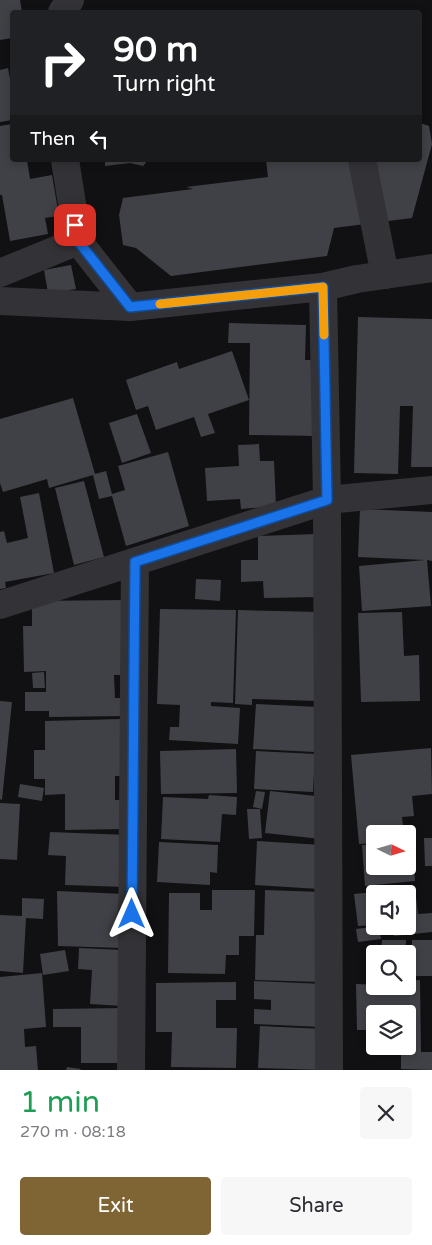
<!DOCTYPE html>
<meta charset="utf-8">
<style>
body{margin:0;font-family:"Varela Round",sans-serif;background:#f7f7f7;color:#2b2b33;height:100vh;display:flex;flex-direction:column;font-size:19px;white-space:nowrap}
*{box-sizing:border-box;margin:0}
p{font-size:16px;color:#7c7c81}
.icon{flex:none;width:28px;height:28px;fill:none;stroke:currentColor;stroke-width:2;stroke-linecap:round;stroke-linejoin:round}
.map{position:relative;height:1070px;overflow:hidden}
.sheet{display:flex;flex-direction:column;background:#fff;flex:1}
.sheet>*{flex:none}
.guide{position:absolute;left:10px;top:10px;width:412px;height:152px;border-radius:5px;box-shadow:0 2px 8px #0003;background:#202124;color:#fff;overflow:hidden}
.needle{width:32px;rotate:95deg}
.controls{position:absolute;left:366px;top:825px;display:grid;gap:10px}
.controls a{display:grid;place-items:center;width:50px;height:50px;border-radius:5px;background:#fff;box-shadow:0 2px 8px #0003;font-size:25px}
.pin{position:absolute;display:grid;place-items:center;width:42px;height:42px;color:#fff;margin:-21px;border-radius:10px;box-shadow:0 2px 8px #0006}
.me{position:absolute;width:55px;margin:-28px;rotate:0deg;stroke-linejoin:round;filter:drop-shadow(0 0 4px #0008)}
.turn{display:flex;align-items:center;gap:18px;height:105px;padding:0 20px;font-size:22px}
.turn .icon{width:65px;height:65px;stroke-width:2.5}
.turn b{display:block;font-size:35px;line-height:42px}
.then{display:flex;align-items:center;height:48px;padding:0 20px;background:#0003;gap:10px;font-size:19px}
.round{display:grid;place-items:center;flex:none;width:52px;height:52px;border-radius:5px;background:#f7f7f7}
.summary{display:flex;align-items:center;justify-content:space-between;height:85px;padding:0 20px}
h1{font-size:30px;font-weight:600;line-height:38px;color:#1e9e55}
.action{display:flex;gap:10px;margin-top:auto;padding:10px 20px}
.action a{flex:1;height:58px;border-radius:5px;background:#7f6434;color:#fff;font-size:20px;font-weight:600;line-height:58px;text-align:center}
.action a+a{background:#f7f7f7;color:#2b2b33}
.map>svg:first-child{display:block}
.building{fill:#404146}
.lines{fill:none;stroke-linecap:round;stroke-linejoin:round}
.minor{stroke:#333337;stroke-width:28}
.route-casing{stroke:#114b97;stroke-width:12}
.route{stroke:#1a73e8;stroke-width:9}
.slow{stroke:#f59e0b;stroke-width:9}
</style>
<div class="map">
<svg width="432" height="1070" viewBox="0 0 432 1070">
<rect width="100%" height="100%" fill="#111113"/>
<!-- building -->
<g class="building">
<path d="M0,0h20l2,12h-10v26l-12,2z"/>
<path d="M8,68l4,21v31l-12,2v-52z"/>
<path d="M420,123l9,3 3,18 -20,74 -78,10 -7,28 -156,20 -35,-28 -13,-3 -4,-30 4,-17 70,-9 -7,-2 82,-10 -2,-17h154z"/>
<path d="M12,124v36h15l3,19 22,-4 7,41 -14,2 3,16 -38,7 -8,-46h-2v-69z"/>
<path d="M105,160h43l-5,6 -13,-3 -25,3z"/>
<path d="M71,265l5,24 -28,4 -4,-23z"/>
<path d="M358,317l74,2v148h-21l2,-61h-13l-2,68 -44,-1z"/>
<path d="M229,323l77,2 -1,35h13l-1,76 -68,-1 1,-92h-22z"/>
<path d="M232,351l17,49 -41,14 7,19 -14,4 -7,-20 -38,13 -8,-24 -12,4 -10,-30 51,-18 2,7z"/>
<path d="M73,398l22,76 11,-3 6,23 13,-4 -7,-24 50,-14 21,74 -63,20 -14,-50 -13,3 -6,-24 -44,13 -2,-9 -44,13 -3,-9v-64z"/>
<path d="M137,414l14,39 -29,10 -13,-40z"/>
<path d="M259,444l1,17h14l2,45 -35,3 -1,-10 -33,2 -2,-33 34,-2 -1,-21z"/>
<path d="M84,481l20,76 -30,8 -19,-77z"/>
<path d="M39,493l15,80 -49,9 1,6 -6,1v-57l4,-1 3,12 21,-5 -8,-41z"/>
<path d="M360,509l72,3v49l-5,-1 4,46 -69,5 -3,-45 66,-6 -67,-3z"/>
<path d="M317,534l2,63 -55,1 -1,-17 -22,1v-22h17v-24z"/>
<path d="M196,579l25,1 -1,21 -25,-2z"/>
<path d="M125,600l1,75h-12l1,23h11v18l-77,1v-6h-24v-19h21v-21l-22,1 -1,-46h9v-25z"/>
<path d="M160,609l76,1 -3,93 -22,-1v4l29,2 -2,36 -69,-4 1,-13h9l1,-22 -23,-1z"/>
<path d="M238,610l83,2 -3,89 -66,-2v6l-17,-1z"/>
<path d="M402,612l2,44 15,-1 1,46 -59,1 -3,-89z"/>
<path d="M44,672l1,16h-12l-1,-15z"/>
<path d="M0,701l12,1 -10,98 -2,-1z"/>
<path d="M256,704l63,3 -3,45 -63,-3z"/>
<path d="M121,719l1,57h-7v24h8l1,29 -59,1v-36l-20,1v-16h-11v-29h11v-29z"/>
<path d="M431,748l1,46 -20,2 2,20 -12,1 2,17h-29v9l-16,1 -8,-89z"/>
<path d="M236,749l1,44 -76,1 -1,-43z"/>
<path d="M256,751l59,3 -2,38 -59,-3z"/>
<path d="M20,784l24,4 -2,13 -24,-4z"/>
<path d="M256,791l9,1 -3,17 -9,-2z"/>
<path d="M270,791l55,6 -4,42 -56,-6z"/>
<path d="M209,795l28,2 -1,18 -14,-1 -2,28 -59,-3 2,-42 45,2z"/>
<path d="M0,803l20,1 -3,56 -17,-1z"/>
<path d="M247,809h13l2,29 -13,1z"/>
<path d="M50,832l79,3 -2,52 -62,-2 1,-29 -18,-1z"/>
<path d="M424,838h8v28h-7z"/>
<path d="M257,841l65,4 -3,44 -64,-4z"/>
<path d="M408,841h4l3,40 -50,5 -3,-41 13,-1v22h33z"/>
<path d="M159,842l59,3 -1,28 -7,-1v13l-53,-3z"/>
<path d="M415,888l3,26 14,-1v19l-38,4 -1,-10h15v-32h-33v31l-17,1 -4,-32z"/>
<path d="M212,890h43l-1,46h-15v19h-13l-1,19 -57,-1 1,-80h31v17h12z"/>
<path d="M265,890l57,2 -2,90 -65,-2 1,-45h8z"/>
<path d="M57,891l68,3 -2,54 -65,-2z"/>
<path d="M22,898l22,1 -1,20 -17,-1 -3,55 -23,-2v-56l22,1z"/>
<path d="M379,926l2,13 -23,3 -2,-13z"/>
<path d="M382,940h24l-1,14h-24z"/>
<rect x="412" y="940" width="20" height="36"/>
<path d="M79,948l44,2 -1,56 -32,-2 2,-34 -14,-1z"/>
<path d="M65,950l4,21 -26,4 -3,-21z"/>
<path d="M42,973l4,54 -22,2 1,18 11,-1 2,24h-38v-93z"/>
<path d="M420,980l1,72h11v18l-31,-1v-17l6,-1 1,-37h-33v16h-18l-1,-46 52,2v-5z"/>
<path d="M254,981l70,3 -2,43 -68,-3v-15l17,1v-10l-17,-1z"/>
<path d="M236,982v18h-20v28h21l-1,40 -65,-1 1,-35h-16v-49z"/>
<path d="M127,1008l-4,55h-42v-36h-28v-18z"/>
<path d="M260,1026l64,3 -1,41 -65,-2z"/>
<path d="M67,1067l14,2 -1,1h-14z"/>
</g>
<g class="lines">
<!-- minor -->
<g class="minor">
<path d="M62,12l8,-12"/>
<path d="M65,160l13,81 52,66"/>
<path d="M362,160l23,115"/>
<path d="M0,273l78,-32"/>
<path d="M323,287l4,213 2,570"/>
<path d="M0,301l130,6 193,-20 34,-8 75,-11"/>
<path d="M0,605l327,-105 105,-10"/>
<path d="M131,1070l4,-508"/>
</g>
</g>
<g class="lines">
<!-- route casing -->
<g class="route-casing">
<path id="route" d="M75,225l3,16 52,66 193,-20 4,213 -192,62 -3,352"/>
</g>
<!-- route -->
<use href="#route" class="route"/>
<!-- slow -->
<path class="slow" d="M160,304l163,-17 1,48"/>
</g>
</svg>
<div class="controls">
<a><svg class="needle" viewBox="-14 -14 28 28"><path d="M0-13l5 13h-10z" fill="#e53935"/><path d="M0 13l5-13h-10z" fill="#7c7c81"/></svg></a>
<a><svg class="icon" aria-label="sound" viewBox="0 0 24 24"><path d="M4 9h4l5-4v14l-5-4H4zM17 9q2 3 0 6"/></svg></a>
<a><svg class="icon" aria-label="search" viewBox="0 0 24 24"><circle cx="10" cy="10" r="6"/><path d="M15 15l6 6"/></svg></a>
<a><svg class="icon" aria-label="layers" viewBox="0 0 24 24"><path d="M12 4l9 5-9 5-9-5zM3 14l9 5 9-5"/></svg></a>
</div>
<div class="pin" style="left:75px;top:225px;background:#d93025"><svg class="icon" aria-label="arrive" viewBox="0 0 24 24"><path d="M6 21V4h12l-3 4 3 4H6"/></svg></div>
<svg class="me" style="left:132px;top:914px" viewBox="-20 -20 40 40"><path d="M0-17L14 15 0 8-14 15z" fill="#1a73e8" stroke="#fff" stroke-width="4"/></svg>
<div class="guide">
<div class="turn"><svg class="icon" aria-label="right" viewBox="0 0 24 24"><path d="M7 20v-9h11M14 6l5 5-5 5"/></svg><div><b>90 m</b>Turn right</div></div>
<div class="then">Then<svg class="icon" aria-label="left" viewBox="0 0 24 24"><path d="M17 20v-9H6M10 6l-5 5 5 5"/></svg></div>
</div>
</div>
<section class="sheet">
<div class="summary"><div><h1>1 min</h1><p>270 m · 08:18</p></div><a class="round"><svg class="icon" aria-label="close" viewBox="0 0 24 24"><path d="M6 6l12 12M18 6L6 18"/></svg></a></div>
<div class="action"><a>Exit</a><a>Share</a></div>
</section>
